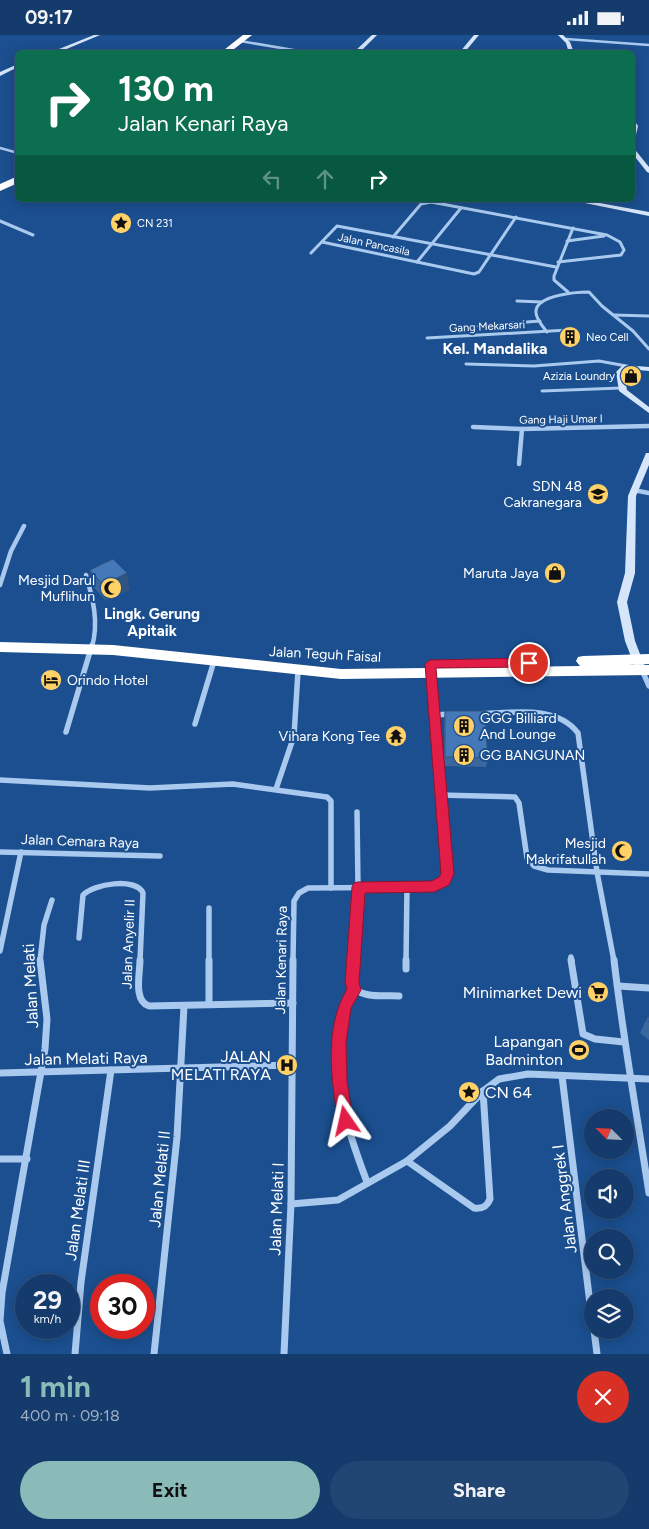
<!DOCTYPE html>
<meta charset="utf-8">
<style>
body{margin:0;font-family:Figtree,sans-serif;background:#214673;color:#f1f3f6;height:100vh;display:flex;flex-direction:column;font-size:19px;white-space:nowrap}
*{box-sizing:border-box;margin:0}
p{font-size:16px;color:#9dadc1}
.icon{flex:none;width:28px;height:28px;fill:none;stroke:currentColor;stroke-width:2;stroke-linecap:round;stroke-linejoin:round}
.map{position:relative;height:1319px;overflow:hidden}
.sheet{display:flex;flex-direction:column;background:#143b6b;flex:1}
.sheet>*{flex:none}
.guide{position:absolute;left:15px;top:15px;width:620px;height:152px;border-radius:8px;box-shadow:0 2px 12px #0003,0 0 0 1px #33557e;background:#0b6e4f;color:#fff;overflow:hidden}
.needle{width:32px;rotate:294deg}
.fabs{position:absolute;left:584px;top:1074px;display:grid;gap:10px}
.fabs a{display:grid;place-items:center;width:50px;height:50px;border-radius:50%;background:#143b6b;box-shadow:0 2px 12px #0003,0 0 0 1px #33557e;font-size:25px}
.speed{position:absolute;left:15px;top:1239px;display:flex;gap:10px;font-size:25px;font-weight:700;text-align:center}
.speed>*{display:grid;place-content:center;width:65px;height:65px;border-radius:50%;background:#143b6b;box-shadow:0 2px 12px #0003,0 0 0 1px #33557e;line-height:1}
.speed small{font-size:12px;font-weight:400}
.speed .limit{border:8px solid #d22;background:#fff;color:#111}
.pin{position:absolute;display:grid;place-items:center;width:42px;height:42px;color:#fff;margin:-21px;border:2px solid #fff;border-radius:50%;box-shadow:0 1px 5px #0007}
.me{position:absolute;width:55px;margin:-28px;rotate:349deg;stroke-linejoin:round;filter:drop-shadow(0 0 4px #0008)}
.turn{display:flex;align-items:center;gap:18px;height:105px;padding:0 20px;font-size:22px}
.turn .icon{width:65px;height:65px;stroke-width:2.5}
.turn b{display:block;font-size:35px;line-height:42px}
.lanes{display:flex;align-items:center;height:48px;padding:0 20px;background:#0003;justify-content:center;gap:25px;direction:ltr}
.lanes .off{opacity:.35}
.round{display:grid;place-items:center;flex:none;width:52px;height:52px;border-radius:26px;background:#214673}
.summary{display:flex;align-items:center;justify-content:space-between;height:85px;padding:0 20px}
h1{font-size:30px;font-weight:700;line-height:38px;color:#8bbbb9}
.cta{display:flex;gap:10px;margin-top:auto;padding:10px 20px}
.cta a{flex:1;height:58px;border-radius:30px;background:#8bbbb9;color:#111;font-size:20px;font-weight:700;line-height:58px;text-align:center}
.cta a+a{background:#214673;color:#f1f3f6}
.status{display:flex;justify-content:space-between;align-items:center;height:35px;padding:0 25px;background:#143b6b;direction:ltr}
.status svg{height:14px;fill:currentColor}
.map>svg:first-child{display:block}
.lines{fill:none;stroke-linecap:round;stroke-linejoin:round}
.street-far4{stroke:#a9c9ee;stroke-width:2.5}
.street-far3{stroke:#a9c9ee;stroke-width:3}
.street-far2{stroke:#a9c9ee;stroke-width:4.5}
.street-far1{stroke:#a9c9ee;stroke-width:5.5}
.street{stroke:#a9c9ee;stroke-width:7}
.secondary{fill:#d6e6fa;fill-rule:evenodd}
.highway{fill:#fff;fill-rule:evenodd}
.wall{fill:#3a679d}
.shaded-wall{fill:#305480}
.building{fill:#4478b7;stroke:#305480}
.route{fill:#e11d48;stroke:#92132f}
.labels{text-anchor:middle;stroke-width:4;stroke-linejoin:round;paint-order:stroke}
.far-poi-label{font-size:11px;fill:#fff;stroke:#1b4f8f;text-anchor:start}
.far-street-label{font-size:11px;fill:#fff;stroke:#1b4f8f}
.poi-label{font-size:14px;fill:#fff;stroke:#1b4f8f;text-anchor:end}
.street-label{font-size:14px;fill:#fff;stroke:#1b4f8f}
.neighbourhood-label{font-size:15px;font-weight:bold;fill:#fff;stroke:#1b4f8f}
.far-district-label{font-size:16px;font-weight:bold;fill:#fff;stroke:#1b4f8f}
.near-street-label{font-size:16px;fill:#fff;stroke:#1b4f8f}
.near-poi-label{font-size:16px;fill:#fff;stroke:#1b4f8f;text-anchor:end}
</style>
<div class="status"><b>09:17</b><svg viewBox="0 0 49 12"><path d="M0 12V9h3v3zM5 12V6h3v6zM10 12V3h3v9zM15 12V0h3v12zM26 1h20v11H26zM47 4h2v5h-2z"/></svg></div>
<div class="map">
<svg width="649" height="1319" viewBox="0 0 649 1319">
<rect width="100%" height="100%" fill="#1b4f8f"/>
<g class="lines">
<!-- street-far4 -->
<g class="street-far4">
<path d="M566,4l83,6"/>
<path d="M240,6l71,12"/>
<path d="M0,113l18,5"/>
</g>
<!-- street-far3 -->
<g class="street-far3">
<path d="M0,186l33,14"/>
<path d="M393,202l28,-33 10,-2 176,33 13,7 4,8 -3,5 -63,7"/>
<path d="M567,206l37,-5"/>
<path d="M322,207l95,20 44,-54"/>
<path d="M311,218l26,-27 219,41"/>
<path d="M417,227l57,12 5,-2 37,-55"/>
<path d="M568,257l-14,-12v-4l19,-48"/>
<path d="M517,266l25,1"/>
<path d="M614,280l35,1"/>
<path d="M478,291l62,-5"/>
<path d="M547,297c-4,-5 -12,-14 -11,-21 1,-16 41,-19 53,-19l13,14 31,25 16,18"/>
<path d="M427,303l141,-8"/>
<path d="M466,329l68,2 65,-5 33,6"/>
<path d="M542,356l79,-3"/>
</g>
<!-- street-far2 -->
<g class="street-far2">
<path d="M473,392l49,2 127,-3"/>
<path d="M519,429l3,-35"/>
<path d="M633,455l16,3"/>
<path d="M86,540c7,24 13,47 6,72"/>
<path d="M0,550l11,-34 13,-25"/>
</g>
<!-- street-far1 -->
<g class="street-far1">
<path d="M642,635l7,16"/>
<path d="M479,679c32,-1 77,-10 99,19l19,139 17,89"/>
<path d="M434,680l17,-1"/>
<path d="M195,689l19,-63"/>
<path d="M66,697l26,-87"/>
<path d="M0,745l150,8 83,-4 94,13 4,4v87"/>
<path d="M276,754l18,-53 4,-65"/>
<path d="M440,760l75,2 4,6 8,55 7,8 14,4 101,4"/>
<path d="M0,817l160,4"/>
<path d="M209,873v53"/>
<path d="M79,903l4,-43c10,-11 53,-18 60,-2l-3,68"/>
<path d="M0,916l21,-99"/>
<path d="M571,922l1,4"/>
<path d="M40,926l4,-36 8,-25"/>
<path d="M293,926l1,-60 5,-8 9,-5 126,-1 12,-8 1,-8 -17,-207"/>
<path d="M354,926l4,-74 -1,-75"/>
<path d="M406,926l1,-74"/>
</g>
<!-- street -->
<g class="street">
<path d="M140,925c0,13 -7,41 9,46l144,-3"/>
<path d="M209,925v44"/>
<path d="M354,925l-2,26c11,13 31,9 47,10"/>
<path d="M571,925l12,74 12,5 29,3"/>
<path d="M614,925c9,78 23,155 35,233"/>
<path d="M406,934v-9"/>
<path d="M618,951l31,2"/>
<path d="M354,955c-3,7 -8,14 -10,21 -20,52 4,121 23,171"/>
<path d="M0,1038l293,-8"/>
<path d="M562,1041l30,244"/>
<path d="M0,1124h27"/>
<path d="M407,1126l67,47c8,1 13,-1 16,-9l-7,-108"/>
<path d="M291,1169l47,-4 69,-39 43,-35 33,-35 16,-12 29,-5 121,5"/>
<path d="M594,1295l3,24"/>
<path d="M7,1319l-7,-33 2,-28 43,-244 2,-30 -7,-59"/>
<path d="M75,1319l6,-72 30,-212"/>
<path d="M154,1319l23,-217 7,-131"/>
<path d="M284,1319l7,-150 2,-244"/>
</g>
<!-- secondary -->
<g class="secondary">
<path d="M94,0h6l-43,18h-8z"/>
<path d="M372,0h5l-18,18h-6z"/>
<path d="M474,0h5l-15,18h-5z"/>
<path d="M558,0h5l7,7 4,11h-5l-3,-10z"/>
<path d="M18,29v3l-18,9v-4z"/>
<path d="M632,82l6,9 -3,13 -3,2z"/>
<path d="M632,111l17,21v6l-2,-1 -15,-19z"/>
<path d="M570,165h13l66,12v4z"/>
<path d="M623,330l26,2v4l-21,-2 -4,4 3,17 22,17v6l-30,-22 -3,-19z"/>
<path d="M646,418h3v12l-13,31 -1,77 -8,29 8,39 10,26 -5,4 -5,-4 -10,-26 -8,-39 8,-29 3,-77z"/>
</g>
<!-- highway -->
<g class="highway">
<path d="M243,0h9l-23,18h-9z"/>
<path d="M18,141v7l-18,8v-7z"/>
<path d="M0,607l113,3 228,24 239,-3 -4,-5 2,-4 5,-1 66,-2v10l-21,1h21v10l-308,4 -228,-24 -113,-3z"/>
</g>
</g>
<!-- wall -->
<g class="wall">
<path d="M90,535l40,19 -24,12 -13,-15z"/>
<path d="M445,676l42,11 -1,8 2,28 -2,9 -42,-1v-46z"/>
<path d="M649,981v24l-9,-7 6,-13z"/>
</g>
<!-- shaded-wall -->
<path class="shaded-wall" d="M127,538l3,16 -24,12 -3,-16z"/>
<!-- building -->
<g class="building">
<path d="M113,524l14,14 -24,12 -13,-15z"/>
<path d="M445,676h41l1,11h-2l3,36 -43,-1z"/>
<path d="M649,981v6l-3,-2z"/>
</g>
<!-- route -->
<path class="route" d="M529,623l6,5 -6,4 -93,1 18,206 -5,11 -15,7 -69,1 -6,90 2,7 -10,18 -5,35 1,38 6,40 -2,5 -5,2 -6,-2 -2,-5c-7,-43 -14,-93 9,-132l-2,-6 7,-96 2,-4 4,-1 74,-1 7,-4 2,-3 -16,-210 5,-4z"/>
<!-- icons -->
<defs>
<g id="sight-disc" transform="scale(1.125)"><circle r="9.5" fill="#ffd166" stroke="#1b4f8f"/><path d="M0-6L1.8-2.2L6-1.7L2.9 1.2L3.7 5.4L0 3.3L-3.7 5.4L-2.9 1.2L-6-1.7L-1.8-2.2Z" fill="#111"/></g>
<g id="building-disc" transform="scale(1.125)"><circle r="9.5" fill="#ffd166" stroke="#1b4f8f"/><path d="M-4-6H4V6H1V3H-1V6H-4ZM-2.5-4.3h1.7v1.8h-1.7ZM.8-4.3h1.7v1.8H.8ZM-2.5-1h1.7V.8h-1.7ZM.8-1h1.7V.8H.8Z" fill="#111"/></g>
<g id="shop-disc" transform="scale(1.125)"><circle r="9.5" fill="#ffd166" stroke="#1b4f8f"/><path d="M-5-2.5h2.3a2.7 3.5 0 0 1 5.4 0H5L5.5 6h-11ZM-1.5-2.5h3a1.5 2.3 0 0 0-3 0Z" fill="#111"/></g>
<g id="school-disc" transform="scale(1.125)"><circle r="9.5" fill="#ffd166" stroke="#1b4f8f"/><path d="M0-5L7-2L0 1L-7-2ZM-4 1L0 2.5L4 1V4Q0 6-4 4Z" fill="#111"/></g>
<g id="mosque-disc" transform="scale(1.125)"><circle r="9.5" fill="#ffd166" stroke="#1b4f8f"/><path d="M3.5-4.9A6 6 0 1 0 3.5 4.9A5 5 0 1 1 3.5-4.9Z" fill="#111"/></g>
<g id="hotel-disc" transform="scale(1.125)"><circle r="9.5" fill="#ffd166" stroke="#1b4f8f"/><path d="M-6-4.5h1.5V1H6V5H4.5V3h-9V5H-6ZM-4 0a1.8 1.8 0 1 1 3.6 0ZM.5 0V-2.5h3Q6-2.5 6 0Z" fill="#111"/></g>
<g id="temple-disc" transform="scale(1.125)"><circle r="9.5" fill="#ffd166" stroke="#1b4f8f"/><path d="M0-6L5-2H3V0L6.5 2.5H4V6H1.5V3h-3V6H-4V2.5H-6.5L-3 0V-2H-5Z" fill="#111"/></g>
<g id="supermarket-disc" transform="scale(1.125)"><circle r="9.5" fill="#ffd166" stroke="#1b4f8f"/><path d="M-6-5.5h2.5l.6 2H6L4.5 2H-2.5L-4.4-4H-6ZM-1.5 3.2a1.3 1.3 0 1 0 .1 0ZM3 3.2a1.3 1.3 0 1 0 .1 0Z" fill="#111"/></g>
<g id="stadium-disc" transform="scale(1.125)"><circle r="9.5" fill="#ffd166" stroke="#1b4f8f"/><path d="M0-5a6.5 5 0 1 0 0 10a6.5 5 0 1 0 0-10ZM-3.5-1.8h7v3.6h-7Z" fill="#111"/></g>
<g id="hospital-disc" transform="scale(1.125)"><circle r="9.5" fill="#ffd166" stroke="#1b4f8f"/><path d="M-5-5h3v3.5h4V-5h3V5h-3V1.5h-4V5h-3Z" fill="#111"/></g>
</defs>
<g fill-rule="evenodd">
<use href="#sight-disc" x="121" y="188"/>
<use href="#building-disc" x="570" y="302"/>
<use href="#shop-disc" x="631" y="341"/>
<use href="#school-disc" x="598" y="459"/>
<use href="#shop-disc" x="555" y="538"/>
<use href="#mosque-disc" x="111" y="553"/>
<use href="#hotel-disc" x="51" y="645"/>
<use href="#building-disc" x="464" y="691"/>
<use href="#temple-disc" x="396" y="701"/>
<use href="#building-disc" x="464" y="720"/>
<use href="#mosque-disc" x="622" y="816"/>
<use href="#supermarket-disc" x="598" y="957"/>
<use href="#stadium-disc" x="579" y="1015"/>
<use href="#hospital-disc" x="287" y="1030"/>
<use href="#sight-disc" x="469" y="1057"/>
</g>
<g class="labels">
<!-- far-poi labels -->
<g class="far-poi-label">
<text x="137" y="192">CN 231</text>
<text x="586" y="306">Neo Cell</text>
<text x="615" y="345" text-anchor="end">Azizia Loundry</text>
</g>
<!-- far-street labels -->
<g class="far-street-label">
<text transform="translate(374 209) rotate(12)" y="4">Jalan Pancasila</text>
<text transform="translate(487 291) rotate(-3)" y="4">Gang Mekarsari</text>
<text transform="translate(561 384) rotate(-1)" y="4">Gang Haji Umar I</text>
</g>
<!-- poi labels -->
<g class="poi-label">
<text x="582" y="456">SDN 48<tspan x="582" dy="16">Cakranegara</tspan></text>
<text x="539" y="543">Maruta Jaya</text>
<text x="95" y="550">Mesjid Darul<tspan x="95" dy="16">Muflihun</tspan></text>
<text x="67" y="650" text-anchor="start">Orindo Hotel</text>
<text x="480" y="688" text-anchor="start">GGG Billiard<tspan x="480" dy="16">And Lounge</tspan></text>
<text x="380" y="706">Vihara Kong Tee</text>
<text x="480" y="725" text-anchor="start">GG BANGUNAN</text>
<text x="606" y="813">Mesjid<tspan x="606" dy="16">Makrifatullah</tspan></text>
</g>
<!-- street labels -->
<g class="street-label">
<text transform="translate(325 619) rotate(3)" y="5">Jalan Teguh Faisal</text>
<text transform="translate(80 806) rotate(2)" y="5">Jalan Cemara Raya</text>
<text transform="translate(128 909) rotate(-88)" y="5">Jalan Anyelir II</text>
<text transform="translate(281 925) rotate(-89)" y="5">Jalan Kenari Raya</text>
</g>
<!-- neighbourhood labels -->
<g class="neighbourhood-label">
<text x="152" y="584">Lingk. Gerung<tspan x="152" dy="17">Apitaik</tspan></text>
</g>
<!-- far-district labels -->
<g class="far-district-label">
<text x="495" y="319">Kel. Mandalika</text>
</g>
<!-- near-street labels -->
<g class="near-street-label">
<text transform="translate(30 951) rotate(-93)" y="6">Jalan Melati</text>
<text transform="translate(86 1023) rotate(-1)" y="6">Jalan Melati Raya</text>
<text transform="translate(159 1144) rotate(-84)" y="6">Jalan Melati II</text>
<text transform="translate(564 1164) rotate(-97)" y="6">Jalan Anggrek I</text>
<text transform="translate(276 1174) rotate(-88)" y="6">Jalan Melati I</text>
<text transform="translate(77 1175) rotate(-82)" y="6">Jalan Melati III</text>
</g>
<!-- near-poi labels -->
<g class="near-poi-label">
<text x="582" y="963">Minimarket Dewi</text>
<text x="563" y="1012">Lapangan<tspan x="563" dy="18">Badminton</tspan></text>
<text x="271" y="1027">JALAN<tspan x="271" dy="18">MELATI RAYA</tspan></text>
<text x="485" y="1063" text-anchor="start">CN 64</text>
</g>
</g>
</svg>
<div class="fabs">
<a><svg class="needle" viewBox="-14 -14 28 28"><path d="M0-13l5 13h-10z" fill="#e53935"/><path d="M0 13l5-13h-10z" fill="#9dadc1"/></svg></a>
<a><svg class="icon" aria-label="sound" viewBox="0 0 24 24"><path d="M4 9h4l5-4v14l-5-4H4zM17 9q2 3 0 6"/></svg></a>
<a><svg class="icon" aria-label="search" viewBox="0 0 24 24"><circle cx="10" cy="10" r="6"/><path d="M15 15l6 6"/></svg></a>
<a><svg class="icon" aria-label="layers" viewBox="0 0 24 24"><path d="M12 4l9 5-9 5-9-5zM3 14l9 5 9-5"/></svg></a>
</div>
<div class="speed"><div>29<small>km/h</small></div><div class="limit">30</div></div>
<div class="pin" style="left:529px;top:628px;background:#d93025"><svg class="icon" aria-label="arrive" viewBox="0 0 24 24"><path d="M6 21V4h12l-3 4 3 4H6"/></svg></div>
<svg class="me" style="left:346px;top:1086px" viewBox="-20 -20 40 40"><path d="M0-17L14 15 0 8-14 15z" fill="#e11d48" stroke="#fff" stroke-width="4"/></svg>
<div class="guide">
<div class="turn"><svg class="icon" aria-label="right" viewBox="0 0 24 24"><path d="M7 20v-9h11M14 6l5 5-5 5"/></svg><div><b>130 m</b>Jalan Kenari Raya</div></div>
<div class="lanes"><svg class="icon off" aria-label="left" viewBox="0 0 24 24"><path d="M17 20v-9H6M10 6l-5 5 5 5"/></svg><svg class="icon off" aria-label="ahead" viewBox="0 0 24 24"><path d="M12 20V5M6 11l6-6 6 6"/></svg><svg class="icon" aria-label="right" viewBox="0 0 24 24"><path d="M7 20v-9h11M14 6l5 5-5 5"/></svg></div>
</div>
</div>
<section class="sheet">
<div class="summary"><div><h1>1 min</h1><p>400 m · 09:18</p></div><a class="round" style="background:#d93025;color:#fff"><svg class="icon" aria-label="close" viewBox="0 0 24 24"><path d="M6 6l12 12M18 6L6 18"/></svg></a></div>
<div class="cta"><a>Exit</a><a>Share</a></div>
</section>
